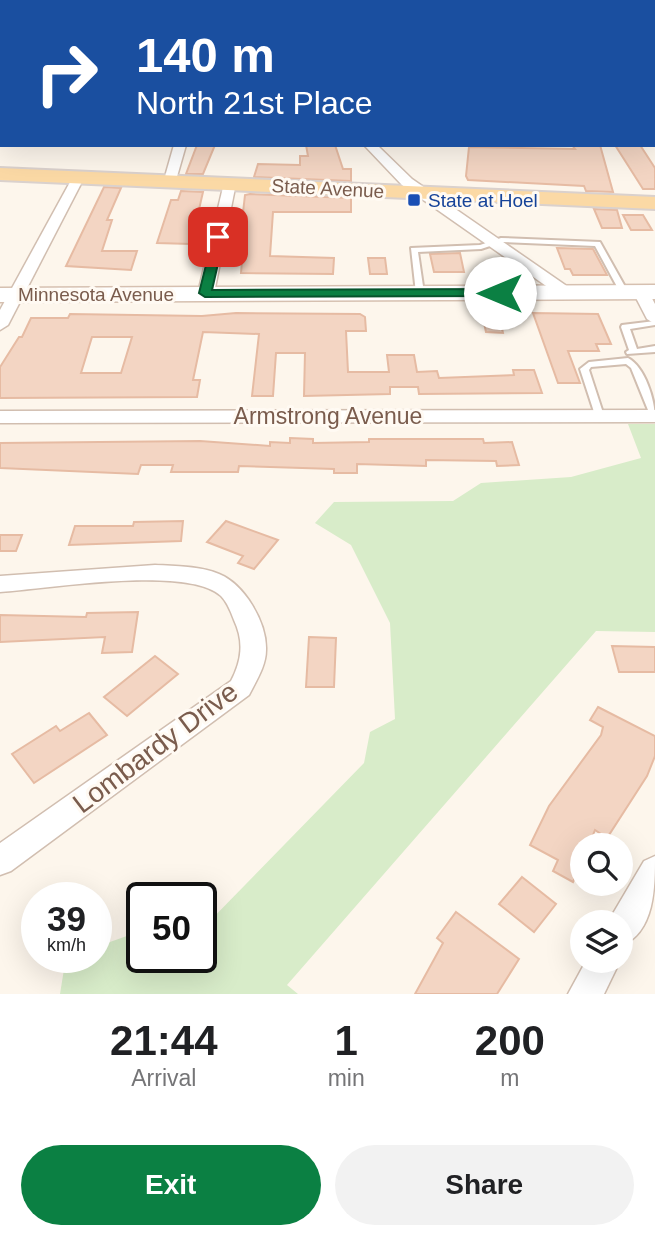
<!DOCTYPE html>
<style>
body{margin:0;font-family:Helvetica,sans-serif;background:#f2f2f2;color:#202124;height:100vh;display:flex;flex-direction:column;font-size:26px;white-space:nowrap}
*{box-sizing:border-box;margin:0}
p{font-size:23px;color:#757577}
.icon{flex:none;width:38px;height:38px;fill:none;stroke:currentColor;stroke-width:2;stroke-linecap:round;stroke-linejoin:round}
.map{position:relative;height:994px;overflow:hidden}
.panel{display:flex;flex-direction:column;background:#fff;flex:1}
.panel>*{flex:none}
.hud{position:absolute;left:0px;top:0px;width:656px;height:147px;box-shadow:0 7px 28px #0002;background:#1a4fa0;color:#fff;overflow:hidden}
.fabs{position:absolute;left:570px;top:833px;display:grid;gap:14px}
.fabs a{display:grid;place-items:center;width:63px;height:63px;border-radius:50%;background:#fff;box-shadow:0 7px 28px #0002;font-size:35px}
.speed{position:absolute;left:21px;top:882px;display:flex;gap:14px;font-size:35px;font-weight:700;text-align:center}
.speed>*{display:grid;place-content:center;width:91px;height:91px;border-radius:50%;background:#fff;box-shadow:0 7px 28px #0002;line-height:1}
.speed small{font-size:18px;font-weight:400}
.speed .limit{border:4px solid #111;border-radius:10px;background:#fff;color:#111}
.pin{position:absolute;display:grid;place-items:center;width:60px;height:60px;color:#fff;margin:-30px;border-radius:14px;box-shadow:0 4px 10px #0006}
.me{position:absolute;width:77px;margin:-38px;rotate:270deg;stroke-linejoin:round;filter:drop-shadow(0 0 5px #0008)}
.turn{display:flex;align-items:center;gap:24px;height:147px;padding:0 21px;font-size:32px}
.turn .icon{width:91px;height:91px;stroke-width:2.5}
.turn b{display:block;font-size:49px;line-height:60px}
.eta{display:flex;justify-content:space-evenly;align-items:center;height:119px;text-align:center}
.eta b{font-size:42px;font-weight:700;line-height:49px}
.cta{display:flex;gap:14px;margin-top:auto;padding:14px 21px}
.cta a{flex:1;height:80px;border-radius:42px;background:#0b8043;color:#fff;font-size:28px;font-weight:700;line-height:80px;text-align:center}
.cta a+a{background:#f2f2f2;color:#202124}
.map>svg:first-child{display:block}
.green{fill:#d8ecc9}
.building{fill:#f3d5c3;stroke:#e6bba3;stroke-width:2;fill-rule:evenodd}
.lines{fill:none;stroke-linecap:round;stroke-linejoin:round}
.lane-casing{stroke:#d1beb0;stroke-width:4}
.street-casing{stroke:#d1beb0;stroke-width:3}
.secondary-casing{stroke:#d6c0b0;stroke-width:3}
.primary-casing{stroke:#dad1cd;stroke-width:4}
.lane{fill:#fff;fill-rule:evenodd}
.street{fill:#fff;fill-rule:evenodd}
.secondary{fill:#fff;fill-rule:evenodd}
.primary{fill:#fbd9a5;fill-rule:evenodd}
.route{fill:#0b8043;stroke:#07532c;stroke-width:2}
.transit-dot{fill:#1a4fb4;stroke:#fffaf3;stroke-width:2.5}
.labels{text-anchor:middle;stroke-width:6;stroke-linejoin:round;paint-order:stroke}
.far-street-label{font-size:19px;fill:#7a5c4d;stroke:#fffaf3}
.far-transit-label{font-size:19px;fill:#164399;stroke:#fffaf3;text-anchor:start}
.street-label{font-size:23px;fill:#7a5c4d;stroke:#fffaf3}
.near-street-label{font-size:28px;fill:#7a5c4d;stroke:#fffaf3}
</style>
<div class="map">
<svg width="655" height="994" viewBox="0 0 655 994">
<rect width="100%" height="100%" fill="#fdf6ec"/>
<!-- green -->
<path class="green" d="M628,424h27v208l-59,-1 -309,354 11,9h-238l6,-37h30v-10l42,-15h4v25h59v-27l163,-167 6,-31 25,-13 -5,-96 -39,-78 -36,-22 19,-21 119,-1 28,-18 90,-6 70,-19z"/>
<!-- building -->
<g class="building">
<path d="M197,145h18l-12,29h-17z"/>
<path d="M306,145h29l8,24h8v12l-97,-4 4,-13 42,1v-9h8z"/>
<path d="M572,145h28l13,47 -27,-1 -2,-5 -116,-6 -2,-4 3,-29 106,2z"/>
<path d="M615,145h25l15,23v21h-12z"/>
<path d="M104,187l17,1 -14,32h5l-10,31h35l-6,19 -65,-4z"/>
<path d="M181,191l22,1 -12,52 -34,-1 14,-43h7z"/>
<path d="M250,194l101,4v14h-78l-3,44 64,2 -1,16 -92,-1 3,-34h-4l5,-44z"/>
<path d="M594,209l23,1 5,18h-20z"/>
<path d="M623,215h20l9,15h-21z"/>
<path d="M557,248l36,1 14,26h-34l-3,-6h-5z"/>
<path d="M460,253l4,19h-30l-4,-18z"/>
<path d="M368,258h17l2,16h-17z"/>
<path d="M481,310h17l5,23 -17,-1z"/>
<path d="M236,313l124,1 5,3 1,14h-20l2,41h41l-2,-17h27l3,17 20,-1 2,7 75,-3 -1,-5h21l8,23 -123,1 -1,-7h-28v7l-86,2 1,-43h-29l-3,43h-21l7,-62 -56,-2 -10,48h7l-3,17 -197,1v-31l19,-30h3l9,-19h37l2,-4 132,2zM92,337h40l-11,36h-40z"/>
<path d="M533,313l65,1 13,30h-15l3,7h-31l12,32h-22z"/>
<path d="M290,438l23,1v4l56,-1v-3h114l1,4 28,-1 7,23 -22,1 -1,-5 -70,-1v6l-69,-2v9h-23v-4l-95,-3 -1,6h-67l2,-7h-32l-3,9 -138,-6v-25l200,-2 70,5v-4l20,1z"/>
<path d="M183,521l-2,20 -112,4 6,-19h58l1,-4z"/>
<path d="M226,521l52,19 -24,29 -16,-6 5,-7 -36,-14z"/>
<path d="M0,535h22l-6,16h-16z"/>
<path d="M138,612l-6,40 -30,1 3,-16 -105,5v-27l86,2 1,-4z"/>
<path d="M309,637l27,1 -2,49h-28z"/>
<path d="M612,646l43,1v25h-36z"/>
<path d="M155,656l23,18 -51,42 -23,-19z"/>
<path d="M598,707l57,29v20l-8,20 -40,62 -12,-8 -6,15h-6v14l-10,23 -20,-11 5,-11 -28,-15 19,-39 52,-71 2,-8 -13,-7z"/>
<path d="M89,713l18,22 -73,48 -22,-29 44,-28 4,5z"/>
<path d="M522,877l34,27 -22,28 -35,-28z"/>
<path d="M456,912l63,47 -22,35h-82l28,-51 -6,-5z"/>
</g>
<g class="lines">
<!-- lane casing -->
<g class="lane-casing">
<g id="lane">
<path d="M81,0h4l-6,2z"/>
<path d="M501,238l99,4 28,50 -4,2h-3l-26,-48 -93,-4 -21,7 -63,3 6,41 -4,2 -4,-2 -5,-45 69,-3z"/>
<path d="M655,321v4l-25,4 7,20 18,-3v6l-28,2 -1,-2 3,-2 -8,-23 1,-2z"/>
<path d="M628,358c17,9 27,42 27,60l-5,-3 -19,-47 -5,-4 -35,3 -2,3 15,46 -2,2h-6l-16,-49 9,-7z"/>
</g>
</g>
<!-- street casing -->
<g class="street-casing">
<g id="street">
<path d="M30,0h8l-9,2z"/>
<path d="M133,0h8l-9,2z"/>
<rect x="224" y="0" width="8" height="2"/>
<path d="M430,0h13l2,2h-14z"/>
<path d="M452,0h8l1,2h-8z"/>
<path d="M2,29v7l-2,1v-7z"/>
<rect x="654" y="68" width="1" height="6"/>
<rect x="654" y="120" width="1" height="6"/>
<rect x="0" y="122" width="2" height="6"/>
<path d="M174,145h12l-10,35 -6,4 -6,-4z"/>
<path d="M364,145h13l35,34 159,110v6h-12l-157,-110z"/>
<path d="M75,173l10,3 -77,149 -8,5v-20z"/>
<path d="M230,179l6,4 -22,110 -8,5 -8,-5 26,-110z"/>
<path d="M641,287l6,2 8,15v20l-8,-5 -14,-27z"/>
<path d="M655,410v12l-655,1v-12z"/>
<path d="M155,565c21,1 45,1 64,9 25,10 48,48 47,76 0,16 -10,31 -17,45l-238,176 -11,4v-32l231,-162c11,-21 13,-40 3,-61 -3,-8 -7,-18 -13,-24 -34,-31 -174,-7 -221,-4v-16z"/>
<path d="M655,856c0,31 0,76 -34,90v-24h-13l36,-61z"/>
<path d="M586,961h34l-16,33h-36z"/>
</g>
</g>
<!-- secondary casing -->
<g class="secondary-casing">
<g id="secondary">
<rect x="654" y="21" width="1" height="8"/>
<rect x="0" y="74" width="2" height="8"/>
<path d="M655,285v14l-655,3v-14z"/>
</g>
</g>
<!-- primary casing -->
<g class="primary-casing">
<path id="primary" d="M0,168l655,29v12l-655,-29z"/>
</g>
<!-- lane -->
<use href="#lane" class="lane"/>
<!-- street -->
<use href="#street" class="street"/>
<!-- secondary -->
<use href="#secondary" class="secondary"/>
<!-- primary -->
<use href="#primary" class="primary"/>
</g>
<!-- route -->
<path class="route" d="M218,234l6,3 -12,53 288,-1 6,4 -6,3 -295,1 -6,-4 14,-56z"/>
<!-- markers -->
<rect class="transit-dot" x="407" y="193" width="14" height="14" rx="3.5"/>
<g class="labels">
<!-- far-street labels -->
<g class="far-street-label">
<text transform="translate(328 188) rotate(3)" y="7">State Avenue</text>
<text x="96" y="301">Minnesota Avenue</text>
</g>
<!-- far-transit labels -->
<g class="far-transit-label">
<text x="428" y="207">State at Hoel</text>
</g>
<!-- street labels -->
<g class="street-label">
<text x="328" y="424">Armstrong Avenue</text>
</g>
<!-- near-street labels -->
<g class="near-street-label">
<text transform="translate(155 747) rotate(-37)" y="10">Lombardy Drive</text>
</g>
</g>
</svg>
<div class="fabs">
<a><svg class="icon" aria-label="search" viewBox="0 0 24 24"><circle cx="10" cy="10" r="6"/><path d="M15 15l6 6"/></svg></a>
<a><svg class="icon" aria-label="layers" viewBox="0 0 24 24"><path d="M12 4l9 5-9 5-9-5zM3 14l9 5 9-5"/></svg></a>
</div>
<div class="speed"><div>39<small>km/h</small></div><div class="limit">50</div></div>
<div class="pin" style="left:218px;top:237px;background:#d93025"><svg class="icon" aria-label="arrive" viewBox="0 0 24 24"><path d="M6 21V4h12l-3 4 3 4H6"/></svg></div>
<svg class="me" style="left:500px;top:293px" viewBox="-20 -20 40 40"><circle r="19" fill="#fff"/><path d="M0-13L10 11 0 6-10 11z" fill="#0b8043"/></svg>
<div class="hud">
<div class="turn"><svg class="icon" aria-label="right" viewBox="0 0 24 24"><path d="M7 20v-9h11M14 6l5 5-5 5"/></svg><div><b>140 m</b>North 21st Place</div></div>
</div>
</div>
<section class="panel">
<div class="eta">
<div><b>21:44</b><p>Arrival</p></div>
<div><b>1</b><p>min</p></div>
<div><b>200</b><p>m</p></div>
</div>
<div class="cta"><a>Exit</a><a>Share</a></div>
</section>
